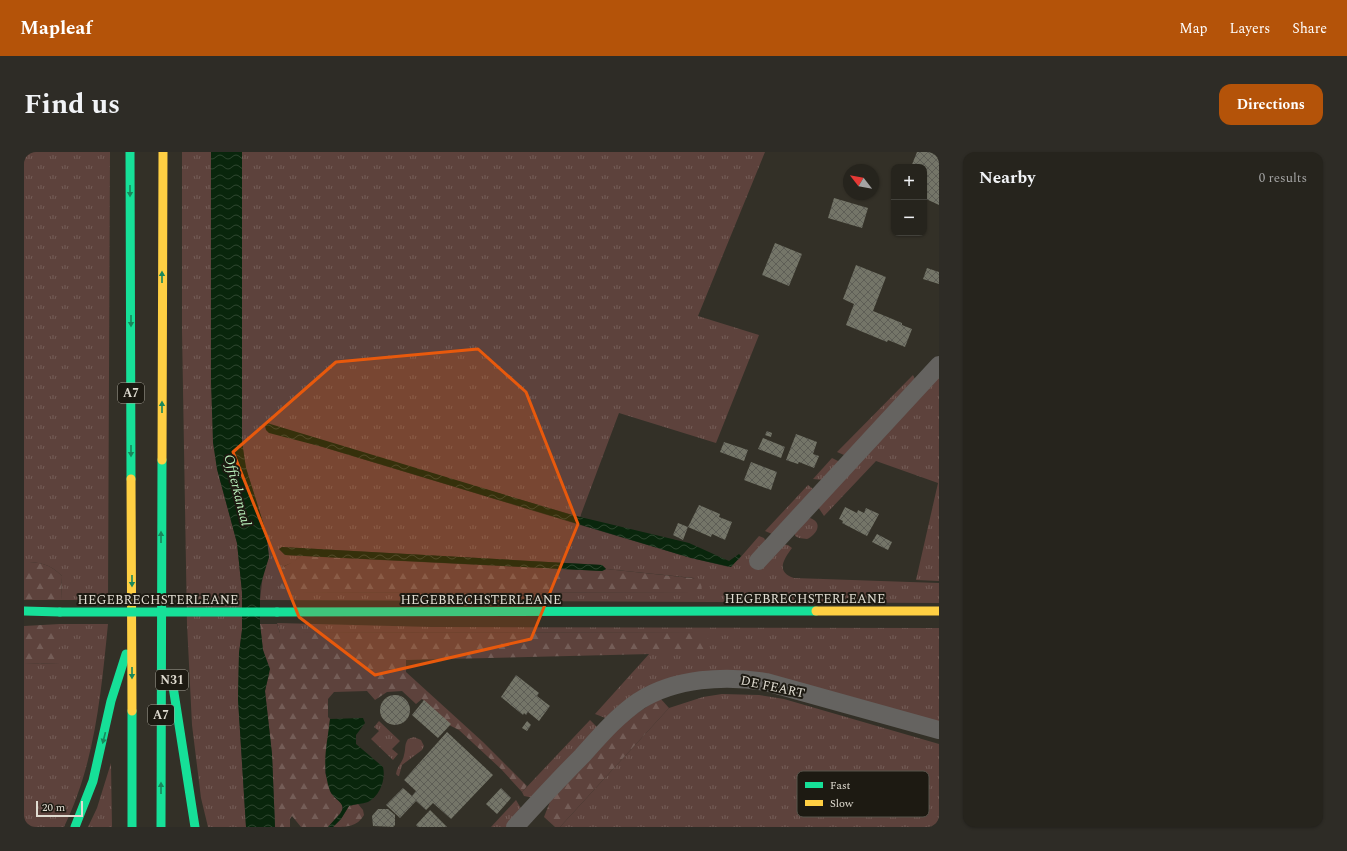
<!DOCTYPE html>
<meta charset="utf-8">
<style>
body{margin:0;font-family:Spectral,serif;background:#2e2c26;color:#f1f3f6}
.controls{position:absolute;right:12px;top:12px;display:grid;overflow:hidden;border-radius:8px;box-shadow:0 1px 3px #0004}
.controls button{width:36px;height:36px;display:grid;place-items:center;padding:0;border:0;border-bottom:1px solid #42413b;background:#26241d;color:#f1f3f6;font:20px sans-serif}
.compass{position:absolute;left:819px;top:12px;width:36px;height:36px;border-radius:50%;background:#26241d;box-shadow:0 1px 3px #0004;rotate:301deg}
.scale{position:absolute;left:12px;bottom:10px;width:47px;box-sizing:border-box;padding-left:4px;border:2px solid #e0dcd1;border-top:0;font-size:11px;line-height:14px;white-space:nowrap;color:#e0dcd1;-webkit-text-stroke:3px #1d1a12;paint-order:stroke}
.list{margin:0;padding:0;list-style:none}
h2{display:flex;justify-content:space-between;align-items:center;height:52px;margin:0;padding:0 16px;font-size:17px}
h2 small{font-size:13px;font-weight:400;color:#a4a4a4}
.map{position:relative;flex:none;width:915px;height:675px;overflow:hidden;border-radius:12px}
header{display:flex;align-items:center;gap:24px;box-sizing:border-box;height:56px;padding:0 20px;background:#b45309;color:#fff}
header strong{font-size:19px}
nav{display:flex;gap:22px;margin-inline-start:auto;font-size:14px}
.intro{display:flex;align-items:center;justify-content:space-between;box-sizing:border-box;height:96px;padding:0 24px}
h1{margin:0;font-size:28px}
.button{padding:10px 18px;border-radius:12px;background:#b45309;color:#fff;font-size:14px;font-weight:700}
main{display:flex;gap:24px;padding:0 24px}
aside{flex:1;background:#26241d;border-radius:12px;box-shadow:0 1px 3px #0004}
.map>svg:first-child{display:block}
</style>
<header>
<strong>Mapleaf</strong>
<nav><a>Map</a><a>Layers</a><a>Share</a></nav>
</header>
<div class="intro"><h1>Find us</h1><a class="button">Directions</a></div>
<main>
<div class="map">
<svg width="915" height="675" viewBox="0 0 915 675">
<defs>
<pattern id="grass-tufts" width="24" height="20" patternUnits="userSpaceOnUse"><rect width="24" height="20" fill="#5d423c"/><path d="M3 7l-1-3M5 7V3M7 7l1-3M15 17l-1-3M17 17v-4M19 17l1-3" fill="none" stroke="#745d57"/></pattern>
<pattern id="forest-firs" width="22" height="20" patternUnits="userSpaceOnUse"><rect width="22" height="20" fill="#5d423c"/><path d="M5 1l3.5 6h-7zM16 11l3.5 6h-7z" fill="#745d57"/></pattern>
<pattern id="water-waves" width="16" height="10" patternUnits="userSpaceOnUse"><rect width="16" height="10" fill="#09260c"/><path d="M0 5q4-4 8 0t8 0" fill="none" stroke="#2d452e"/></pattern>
<pattern id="building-cross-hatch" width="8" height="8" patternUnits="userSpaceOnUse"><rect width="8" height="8" fill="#747568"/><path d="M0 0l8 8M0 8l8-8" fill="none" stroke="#5e5e56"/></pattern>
</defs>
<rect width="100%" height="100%" fill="#333027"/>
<g fill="url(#grass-tufts)" fill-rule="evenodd">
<path d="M0,0H86L84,448H37L38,424C26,412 16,410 0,410Z"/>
<path d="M158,0H187V230L193,317L213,391L218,440V478L215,501L214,547L222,675H184L177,646L168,573L163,472L158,179Z"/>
<path d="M218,0H741L674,164L735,183L692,291L595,261L556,365L241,273L242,278L546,370L667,406L705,415L715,407L735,384L740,386L742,390L764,393L768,396C760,407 751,420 770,426L915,431V451L236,448L239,422L245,405L242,380L222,316L218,290ZM258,395L578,413L582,417L670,426L678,441L263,440L260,414L270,410L277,404L261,403L255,397Z"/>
<path d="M915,221V429L892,428L914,331L852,309L800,364L794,355Z"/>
<path d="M889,223L892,230L820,303L813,300Z"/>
<path d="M808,306L816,310L799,328L789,327Z"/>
<path d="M784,333L789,337L748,382L741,379Z"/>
<path d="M786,366C800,371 792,383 783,387L775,386L771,384V378Z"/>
<path d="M253,471L407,475L915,476V573L688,519L584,567L571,562L635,491L683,480L263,481H256Z"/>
<path d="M36,472H84C77,542 71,611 40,675H0V511L36,512Z"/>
<path d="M698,542L735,543L760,547L915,592V675H536L645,556L679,545Z"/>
<path d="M566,568L574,576L510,646L500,644L498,640Z"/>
<path d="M355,569L376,589L368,597L374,602L369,608L347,587L355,579L350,575Z"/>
<path d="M390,585L397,588L400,594L398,598L378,613L375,624H374L372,622C373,614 379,610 380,603C382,597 380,593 384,587Z"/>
<path d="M87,611L88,675H64L73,656Z"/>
<path d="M492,648L498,658L483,675H467Z"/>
</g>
<g fill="url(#forest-firs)">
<path d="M277,404L578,419L582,417L677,427L678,441L263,440L253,433C252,411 264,416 277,404Z"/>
<path d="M0,410C16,410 26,412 38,424L37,448H0Z"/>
<path d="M36,472V512L0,511V474Z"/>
<path d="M236,472H253L256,481H263L683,480L686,498L627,502L382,508V520L459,590L503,634L498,640L477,617L435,578L425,573L398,547L392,552L378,539L363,540L351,548L343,539L310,540L304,547V565L306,567L301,621L310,645L318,652V659L304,675H277L268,664L266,667V675H251L248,602L241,539L245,522L239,498Z"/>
<path d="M636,546L645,556L536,675H531L520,665L527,647L592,575Z"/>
<path d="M334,652L339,658L340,663C333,675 323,675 309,675L317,667L325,654Z"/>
</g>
<g fill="url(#water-waves)">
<path d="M187,0H218V290L222,316L242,380L245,405L236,435V472L239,498L246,517L241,539L248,602L251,675H222L214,547L215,501L218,478V440L213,391L193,317L189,291L187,230Z"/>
<path d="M243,271L548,363L665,391L705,409L715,402L717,404L707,415L667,406L299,295L245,281L242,278L241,273Z"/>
<path d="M258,395L578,413L582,417L578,419L261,403L255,397Z"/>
<path d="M339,566L341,571L332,583V592L359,615C362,627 356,644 344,650C338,652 331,652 325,654L317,667L309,675H304L316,662L319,656C317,648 309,646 306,639C297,613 303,594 306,567Z"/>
</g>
<g fill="url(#building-cross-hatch)">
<path d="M893,0H915V53L900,46V15H887Z"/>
<path d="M810,46L844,56L838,76L804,66Z"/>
<path d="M751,91L778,102L765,134L738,123Z"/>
<path d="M832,113L862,125L849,159L878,171V173L888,177L881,195L864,188L863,190L822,173L830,152L819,147Z"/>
<path d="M903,116L915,120V132L899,127Z"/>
<path d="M743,279L748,281L747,285L741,283Z"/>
<path d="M772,282L793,290L789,302L795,304L790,316L775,310L774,312L762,308Z"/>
<path d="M739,286L761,295L757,306L734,297Z"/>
<path d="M700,290L724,298L720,309L696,300Z"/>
<path d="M727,310L753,320L747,338L720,328Z"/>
<path d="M675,353L696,362L695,365L708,370L701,388L688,382L687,385L664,375Z"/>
<path d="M821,355L833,361L834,358L840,361L842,356L855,362L843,384L818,371L819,369L815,367Z"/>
<path d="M654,371L664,375L659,388L649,383Z"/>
<path d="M853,382L868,390L864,398L848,390Z"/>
<path d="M492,523L515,541L513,544L526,554L515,569L504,560L502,563L500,561L499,563L477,545Z"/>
<circle cx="371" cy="558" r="15"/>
<path d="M400,548L427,572L414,586L388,563Z"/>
<path d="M503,569L507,573L503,579L498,576Z"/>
<path d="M423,580L469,623L427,667L409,651L402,658L392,649L376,666L362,653L379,636L388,644L392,639L380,628Z"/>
<path d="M477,636L487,646L473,662L462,652Z"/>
<path d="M354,657H364L371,663V673L369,675L349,674L348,664Z"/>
<path d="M406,658L423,675H394L392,673Z"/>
</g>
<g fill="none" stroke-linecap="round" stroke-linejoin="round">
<g stroke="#656360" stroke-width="18">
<path d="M734,409L915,213"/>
<path d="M491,675C513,651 535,627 558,604C576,584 593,564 615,549C651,526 701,523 742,530L915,578"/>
</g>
<g stroke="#16e098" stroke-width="9">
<path d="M106,0L107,327"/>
<path d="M0,459L36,460"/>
<path d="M253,460L792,459"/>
<path d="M148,528L171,675"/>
<path d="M108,559V675"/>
<path d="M51,675L69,629L87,549L102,502"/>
<path d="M137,675L138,308"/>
</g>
<g stroke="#ffcf43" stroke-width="9">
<path d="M138,308L139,0"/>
<path d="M107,327L108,559"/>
<path d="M792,459H915"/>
</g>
<path stroke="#16e098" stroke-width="9" d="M36,460H253"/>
</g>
<defs><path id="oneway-solid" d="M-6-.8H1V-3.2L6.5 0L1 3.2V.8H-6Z"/></defs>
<g fill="#19875c">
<use href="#oneway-solid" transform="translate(106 39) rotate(90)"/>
<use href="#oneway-solid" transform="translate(138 125) rotate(-90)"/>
<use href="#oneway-solid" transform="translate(107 169) rotate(90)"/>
<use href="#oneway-solid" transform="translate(138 255) rotate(-90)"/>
<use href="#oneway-solid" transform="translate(107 299) rotate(90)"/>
<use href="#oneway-solid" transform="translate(137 385) rotate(-90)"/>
<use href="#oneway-solid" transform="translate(108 429) rotate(90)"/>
<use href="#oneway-solid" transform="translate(108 521) rotate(90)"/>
<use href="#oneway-solid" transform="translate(80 586) rotate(104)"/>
<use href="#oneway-solid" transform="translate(137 636) rotate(-90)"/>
</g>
<path fill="#e8590c" fill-opacity="0.2" stroke="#e8590c" stroke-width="3" stroke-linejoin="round" d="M454,197L502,240L554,372L507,487L351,523L275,465L209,300L312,210Z"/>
<g text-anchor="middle" stroke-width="4" stroke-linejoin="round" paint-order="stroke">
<g fill="#1d1a12" stroke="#a6a298" stroke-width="1">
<rect x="94" y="231" width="26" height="20" rx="3"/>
<rect x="132" y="518" width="32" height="20" rx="3"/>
<rect x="124" y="553" width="26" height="20" rx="3"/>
</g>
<g font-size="12" font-weight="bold" fill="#e0dcd1">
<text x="107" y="245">A7</text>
<text x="148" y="532">N31</text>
<text x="137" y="567">A7</text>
</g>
<g font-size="13" fill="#e0dcd1" stroke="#1d1a12">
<text x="781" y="451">HEGEBRECHSTERLEANE</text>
<text x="134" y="452">HEGEBRECHSTERLEANE</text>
<text x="457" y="452">HEGEBRECHSTERLEANE</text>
<text transform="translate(749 534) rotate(12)" y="5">DE FEART</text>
</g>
<g font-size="14" font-style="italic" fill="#bcf4be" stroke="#1d1a12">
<text transform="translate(214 338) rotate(76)" y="5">Offierkanaal</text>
</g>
</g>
<rect x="773" y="619" width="132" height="46" rx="6" fill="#1d1a12" stroke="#58544b" stroke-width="1"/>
<rect x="781" y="630" width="18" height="6" fill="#16e098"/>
<rect x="781" y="648" width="18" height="6" fill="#ffcf43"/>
<g font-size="11" fill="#e0dcd1">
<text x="806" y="637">Fast</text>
<text x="806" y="655">Slow</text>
</g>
</svg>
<div class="controls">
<button>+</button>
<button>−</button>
</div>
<svg class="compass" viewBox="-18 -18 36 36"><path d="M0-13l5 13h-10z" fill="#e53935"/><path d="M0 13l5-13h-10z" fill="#a4a4a4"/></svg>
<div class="scale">20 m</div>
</div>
<aside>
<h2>Nearby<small>0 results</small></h2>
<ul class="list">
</ul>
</aside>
</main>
